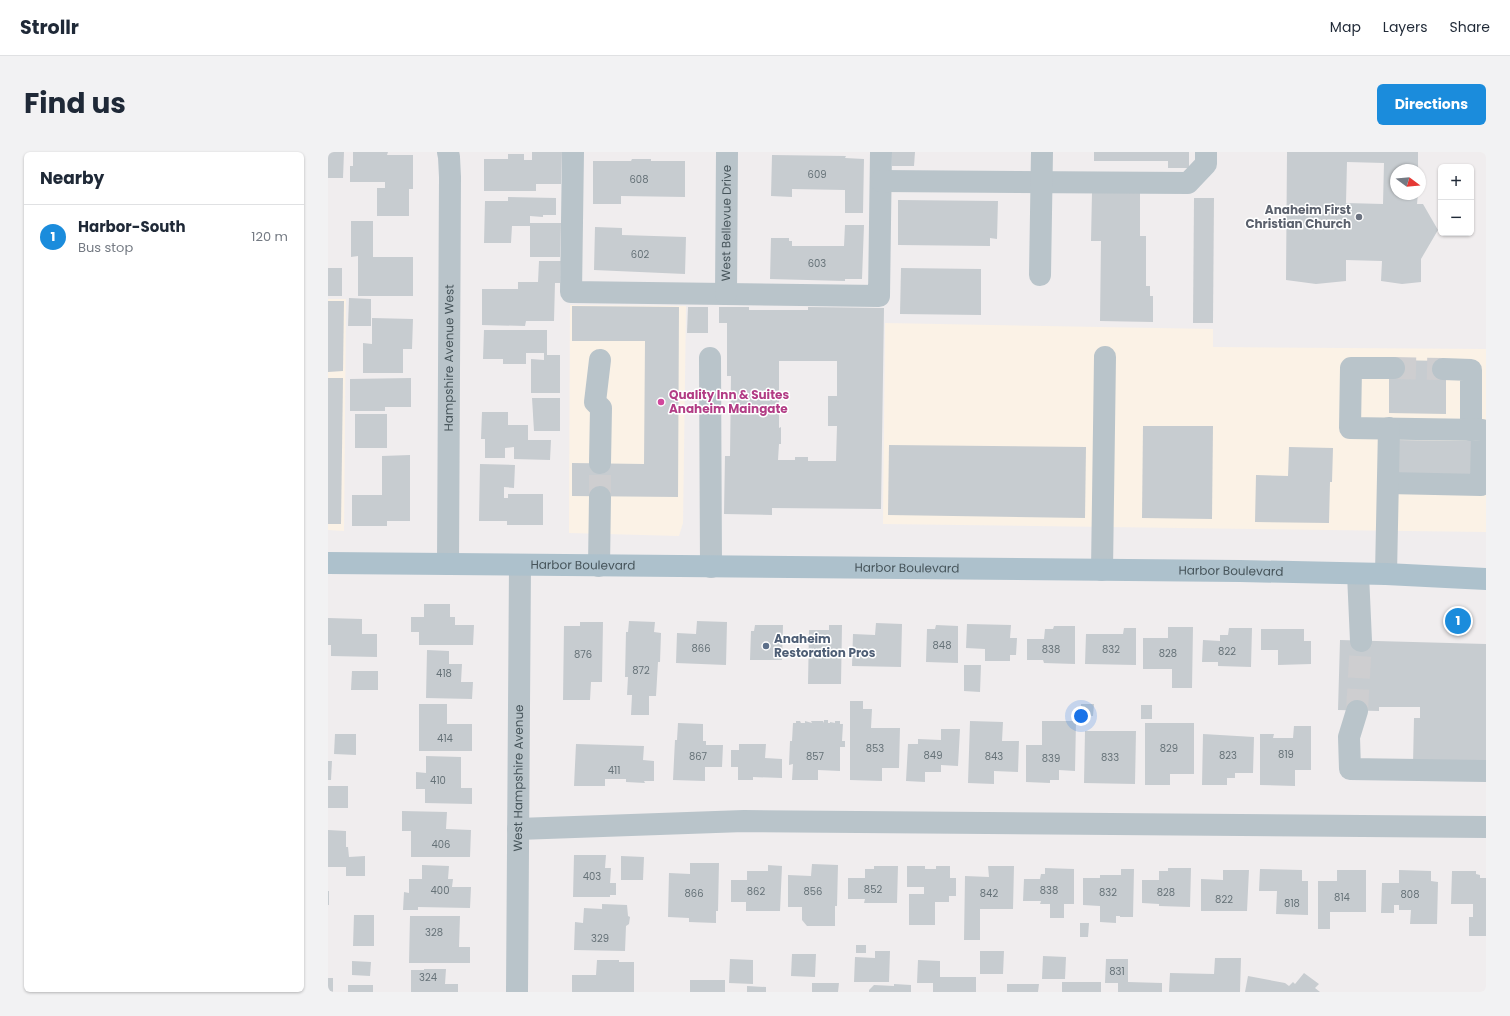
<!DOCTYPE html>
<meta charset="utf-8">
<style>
body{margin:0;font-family:Poppins,sans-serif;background:#f2f2f3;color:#1f2937}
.controls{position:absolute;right:12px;top:12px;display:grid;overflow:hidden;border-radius:6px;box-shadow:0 1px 3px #0004}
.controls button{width:36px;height:36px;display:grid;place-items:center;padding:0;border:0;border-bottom:1px solid #e0e1e3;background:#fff;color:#1f2937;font:20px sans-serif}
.compass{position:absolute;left:1062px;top:12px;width:36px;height:36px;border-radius:50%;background:#fff;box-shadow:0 1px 3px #0004;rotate:106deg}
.you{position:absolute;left:753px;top:564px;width:14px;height:14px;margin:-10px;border:3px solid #fff;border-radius:50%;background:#1a73e8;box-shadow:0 0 0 6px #1a73e833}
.badge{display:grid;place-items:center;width:26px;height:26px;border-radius:50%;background:#1b8cdc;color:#fff;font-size:13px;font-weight:700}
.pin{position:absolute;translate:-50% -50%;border:2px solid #fff;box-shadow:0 1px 4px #0006}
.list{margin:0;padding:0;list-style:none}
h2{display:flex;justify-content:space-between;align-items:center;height:52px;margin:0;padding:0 16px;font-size:17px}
h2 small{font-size:13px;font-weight:400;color:#747a83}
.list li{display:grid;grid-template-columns:26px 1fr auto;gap:12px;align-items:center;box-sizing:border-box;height:64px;padding:0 16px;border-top:1px solid #e0e1e3}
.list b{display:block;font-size:15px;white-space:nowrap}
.list p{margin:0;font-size:13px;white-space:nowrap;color:#747a83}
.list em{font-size:13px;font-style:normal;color:#747a83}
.map{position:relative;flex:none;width:1158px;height:840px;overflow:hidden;border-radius:6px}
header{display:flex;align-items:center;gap:24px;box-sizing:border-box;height:56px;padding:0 20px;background:#fff;border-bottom:1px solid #e0e1e3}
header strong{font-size:19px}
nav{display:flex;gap:22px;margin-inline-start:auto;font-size:14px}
.intro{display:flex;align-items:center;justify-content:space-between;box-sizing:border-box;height:96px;padding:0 24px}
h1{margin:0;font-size:28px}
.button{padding:10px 18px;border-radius:6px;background:#1b8cdc;color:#fff;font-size:14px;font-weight:700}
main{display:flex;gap:24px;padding:0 24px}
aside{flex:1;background:#fff;border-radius:6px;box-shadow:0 1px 3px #0004}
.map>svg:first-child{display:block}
</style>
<header>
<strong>Strollr</strong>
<nav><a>Map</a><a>Layers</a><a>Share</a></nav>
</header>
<div class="intro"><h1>Find us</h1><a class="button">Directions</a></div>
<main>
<aside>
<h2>Nearby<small></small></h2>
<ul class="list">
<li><span class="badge">1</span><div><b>Harbor-South</b><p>Bus stop</p></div><em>120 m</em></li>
</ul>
</aside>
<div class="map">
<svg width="1158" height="840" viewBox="0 0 1158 840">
<rect width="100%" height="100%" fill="#f0edee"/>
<g fill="#fbf2e6">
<path d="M0,147H18L16,379L0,378Z"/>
<path d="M242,153L358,154L355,371L351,384L241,381Z"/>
<path d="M557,171L885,177V195L1158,197V380L555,372Z"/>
</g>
<g fill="#c7ccd0" fill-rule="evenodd">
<path d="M0,0H16L15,26H0Z"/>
<path d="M25,0H60L59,3H85V37H81V64H49V36H57V30H22V14H25Z"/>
<path d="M204,0H234L233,32H208V39H156V7H180V2H196V8H204Z"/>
<path d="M564,0H587L586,14H564Z"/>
<path d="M766,0H861V16H840V9H766Z"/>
<path d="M959,0H1090V18H1068V42H1090L1089,52H1095L1110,78L1093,107V130L1074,132L1053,129L1054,109L1018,108V129L988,132L958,128ZM1019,10L1056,11L1055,52L1018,51Z"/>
<path d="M444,3L518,4L517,6L536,7L535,61H517V38L464,37V45L443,44Z"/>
<path d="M304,7H323V9H357V45L293,44V52H265V9H303Z"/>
<path d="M764,40H812V84H818V134H822V144H825V170L772,169L773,89H763Z"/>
<path d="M180,45L228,46V63H215V65L202,64V71H233L232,105H202V74H184L183,91H156L157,49H180Z"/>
<path d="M866,46H886L885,171H865Z"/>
<path d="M570,48L670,49L669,87L662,86V94L570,93Z"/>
<path d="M23,69H45V105H85V144H30V104L23,105Z"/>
<path d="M517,73H536L534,127H517V129L442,127L443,86H461V89H464V94H516Z"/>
<path d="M267,75L294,76V83L358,85L357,122L266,118Z"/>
<path d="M211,109H233L232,131H227L226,169H198L197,174L154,173V137H190V130H210Z"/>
<rect x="0" y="116" width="14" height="28"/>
<path d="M573,116L653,117V163L572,162Z"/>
<path d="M21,146L43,147V174H20Z"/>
<path d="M0,149H16L15,219L0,220Z"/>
<path d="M244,154L351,155L350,345L244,344V311L316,312L317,189H244Z"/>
<path d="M360,155H380V181H359Z"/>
<path d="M391,155H421V158H480V155L556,156L553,357L444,356V363L396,362L397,304H402L403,224H399V171H391ZM451,209H509V244H500V274H509L508,309H480V305H467V308H450L451,292H453V275L451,276Z"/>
<path d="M44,166L85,167L84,197H75V221H35V191L44,192Z"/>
<path d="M156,178H219V203H232V241H203V207L216,208V201H198V212H175V207H155Z"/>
<path d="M1066,208L1115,209L1118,224V262L1061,261V224Z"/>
<path d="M0,226H15L13,372H0Z"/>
<path d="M83,226V255H57V259H22V227Z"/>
<path d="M204,246H232V279H206Z"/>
<path d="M154,260H180V273H200V288H223L222,308L186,307V295L177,296V306H157V287H153Z"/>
<rect x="27" y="262" width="32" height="34"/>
<path d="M815,274H885L884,367L814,366Z"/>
<path d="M1068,288L1146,289V326L1068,325Z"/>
<path d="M561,293L758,295L757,366L560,363Z"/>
<path d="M961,295L1005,296L1004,330H1002L1001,371L927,370L928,323L960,324Z"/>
<path d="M82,303V369H59V374H24V343H54V304Z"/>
<path d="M152,312L187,313L186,336L176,335V346H180V342H215V373H179V369H151Z"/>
<path d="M96,452H122V465H127V473H146L145,493H91V480H83V465H96Z"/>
<path d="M0,466L34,467V482H49V505L3,504V493H0Z"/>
<path d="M301,469L327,470L326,480L333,481L332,510H330L328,544H321V563H303L304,543H299L300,525H297L298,480H300Z"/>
<path d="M369,469L399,470L398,513L348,511L349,481L368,482Z"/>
<path d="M252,470H275L274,530H263L262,548H235L236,474H252Z"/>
<path d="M548,471L574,472L573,515L524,514L525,482L547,483Z"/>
<path d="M639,472L683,473L682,486H689L688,503H682V509H657V497L638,496Z"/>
<path d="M427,473H455L454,508H422L423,479H426Z"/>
<path d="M501,473H514L513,532H480L481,478H501Z"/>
<path d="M608,473L630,474V511L598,510L599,477H607Z"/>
<path d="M726,474H747V512L716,511L715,508H699V487H716L717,477H725Z"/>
<path d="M840,475H865L864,536H844V517H815V486H840Z"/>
<path d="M796,476H808V513L757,512L758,482H795Z"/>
<path d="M901,476H924L923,515L890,514V510H874L875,488L892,489V483H900Z"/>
<path d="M933,477H976V489H983V512L950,513V498H933Z"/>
<path d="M1012,488L1158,492V614L1085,612L1086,566H1092V555H1051V559L1010,558Z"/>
<path d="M99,498L121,499V512H134L133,530H145L144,547L98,546Z"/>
<path d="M636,513H653L652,540L636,539Z"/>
<path d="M24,519H50V538H23Z"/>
<path d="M522,549H535V557H544L543,576H572L571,616H554V629L522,628Z"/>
<path d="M91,552H119V572H144V599H91Z"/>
<path d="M753,552H766L765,564L753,563Z"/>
<rect x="813" y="553" width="11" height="14"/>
<path d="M496,568H500V571H502V570L507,571V569H512V572H515L514,589H517V595H512V619L490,618V628H464L465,612L461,613L462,589H464L465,571H468V569H472L473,571H477V569L484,571L483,569H495L496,571Z"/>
<path d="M642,569L675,570L674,589H691L690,620L666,619V632L640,631Z"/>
<path d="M714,569H748L747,619L731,618V628H722V631L698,630V593H714Z"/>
<path d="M350,571L375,572V589H378V593H395L394,615H377V629L345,628L347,588H349Z"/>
<path d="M817,571H866V622H842V633H817Z"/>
<path d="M966,574H983V618H967V634L932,633V582H946L945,586H965Z"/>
<path d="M613,577H632L630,614L613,613V620H597V630L578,629L580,592H590V587L613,588Z"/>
<path d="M757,579H808L807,632L756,631Z"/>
<path d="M7,582H28V603L6,602Z"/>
<path d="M875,582L926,585L925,621H907V626H899V633H874Z"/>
<path d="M248,592L316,594L315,608L326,609V629H316L317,631L298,630V627H277V634H246Z"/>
<path d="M411,592H438L437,606L454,607V626L425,625V628H410V615H403V598H411Z"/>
<path d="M98,604L133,605V636H144V652L97,651V637H88V620L98,621Z"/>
<path d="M0,609H4L3,628H0Z"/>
<rect x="0" y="634" width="20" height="22"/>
<path d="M74,659L119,660L118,677L143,678L142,705H83V679H74Z"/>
<path d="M0,678L18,679V695H20L21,705L37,704V724H18V715H0Z"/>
<path d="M246,703H278L277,716H283L282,731H288V743H282V745H245Z"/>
<path d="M293,704L316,705L315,728H293Z"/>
<path d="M362,711H391L390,759H388V771L361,770V766L340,765L341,721L362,722Z"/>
<path d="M484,712L510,713L509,754H507V774H479L474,768V755H460V723L483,724Z"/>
<path d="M94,713L121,714L120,727H125L124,735H143L142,756L90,755V758H75L76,740L81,741V727H94Z"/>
<path d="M440,713L454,714L452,759H418V750H403V728H419V719H440Z"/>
<path d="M546,714H570L569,751H536L537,747H520V726H537V717H546Z"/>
<path d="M579,714H597V717H608V714H622V726H628V744H621V750H607V773H581V742H596V735H579Z"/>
<path d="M660,714H686L685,757H652V788H636L637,724L661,725Z"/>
<path d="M717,716L746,717V752H736V766H722V752H712L713,749H695L696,727H712L713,722H717Z"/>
<path d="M840,716H863L862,755L831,754V752L814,751V728H831V719H840Z"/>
<path d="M793,717H806L805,765H792V764H788V771L772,770V754L755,753V726H772V723H793Z"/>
<path d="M932,717L974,718V729H980V763L948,762L949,739H931Z"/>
<path d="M895,718H921L919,759H873V727L895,728Z"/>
<path d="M1009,718H1038V760H1002V777H990V729H1009Z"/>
<path d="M1071,718L1103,719V729L1110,730L1109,772H1082L1083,758H1071V753H1066V761H1053L1054,731H1071Z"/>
<path d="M1124,719H1148V722L1152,723V726H1158V784H1141V765H1145V752H1123Z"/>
<rect x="0" y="739" width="1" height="14"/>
<path d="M274,752L299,753L300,764L302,765L301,772L298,774L297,799L246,798L247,770L255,771L256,756L274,757Z"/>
<path d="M26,763H46V794H25Z"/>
<path d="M82,764H132L131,795H142V811H81Z"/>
<path d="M752,771H761L760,785H752Z"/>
<rect x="528" y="793" width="10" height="8"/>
<path d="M547,799H562L561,830H526L527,805L547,806Z"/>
<path d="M652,799H676L675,822H652Z"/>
<path d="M464,802H488L487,825L463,824Z"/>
<path d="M715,804L738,805L737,827H714Z"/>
<path d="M887,806H913L912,840H841L842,821L886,822Z"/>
<path d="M402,807L425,808V832L401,831Z"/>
<path d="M778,807H800V830L834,831V840H790V831H777Z"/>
<path d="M269,808H291V810H306V840H244V823H268Z"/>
<path d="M590,808L612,809V825H648V840H605V831H589Z"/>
<path d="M24,809L43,810L42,824L24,823Z"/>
<path d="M96,817H118L117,832H130V840H83V818H96Z"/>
<path d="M976,821L991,832L987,836L992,840H917L920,824L957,831L961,834L965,830L967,832Z"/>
<rect x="0" y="826" width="5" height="14"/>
<rect x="362" y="828" width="35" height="12"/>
<rect x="734" y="830" width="39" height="10"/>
<path d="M484,831H511L510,840H484Z"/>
<path d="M566,832L583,833V840H541V838L546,833L566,834Z"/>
<path d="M679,832H711L710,840H679Z"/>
<rect x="20" y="833" width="25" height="7"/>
<path d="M419,834L438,835V840H419Z"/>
</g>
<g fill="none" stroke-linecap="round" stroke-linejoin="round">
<g stroke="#ceced0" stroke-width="22" stroke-dasharray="22 11" stroke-linecap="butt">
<path d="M1066,216L1115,217"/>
<path d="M272,345V311"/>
<path d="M1029,559L1033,489"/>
</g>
<g stroke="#b9c4ca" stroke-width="22">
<path d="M245,0L243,140L551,144L553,0"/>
<path d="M553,29L860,31L878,12V0"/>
<path d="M712,123L714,0"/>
<path id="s1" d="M398,142L399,0"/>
<path d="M382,206L383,415"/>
<path d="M272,208L267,250L273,256L272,311"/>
<path d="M1115,217L1143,218V278"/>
<path d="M1060,331L1153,333L1154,278L1022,276L1023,216H1066"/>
<path id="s2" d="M120,412L122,25L121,5L120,0"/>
<path d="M271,414L272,345"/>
<path d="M774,418L777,205"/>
<path d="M1030,422L1033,489"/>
<path d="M1058,422L1061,276"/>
<path d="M1029,559L1021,585L1022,617L1158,619"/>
<path d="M190,677L416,669L1158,675"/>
<path id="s3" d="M189,840L192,413"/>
</g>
<path stroke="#adc1cc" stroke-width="22" id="s4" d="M0,411L912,419L1058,422L1158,427"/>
</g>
<circle fill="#6b7280" stroke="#fff" stroke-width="1.5" cx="1031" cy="65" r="4"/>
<circle fill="#d1479c" stroke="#fff" stroke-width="1.5" cx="333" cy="250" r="4"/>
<circle fill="#5c6f8a" stroke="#fff" stroke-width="1.5" cx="438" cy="494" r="4"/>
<g text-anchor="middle" stroke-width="3" stroke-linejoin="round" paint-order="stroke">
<g font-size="10" fill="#667278">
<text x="489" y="26">609</text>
<text x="311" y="31">608</text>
<text x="312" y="106">602</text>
<text x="489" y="115">603</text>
<text x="614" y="497">848</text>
<text x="373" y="500">866</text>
<text x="723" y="501">838</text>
<text x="783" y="501">832</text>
<text x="899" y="503">822</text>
<text x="840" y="505">828</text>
<text x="255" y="506">876</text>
<text x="313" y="522">872</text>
<text x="116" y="525">418</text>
<text x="117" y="590">414</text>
<text x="547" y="600">853</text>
<text x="841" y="600">829</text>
<text x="958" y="606">819</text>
<text x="605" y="607">849</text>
<text x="900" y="607">823</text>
<text x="370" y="608">867</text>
<text x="487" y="608">857</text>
<text x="666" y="608">843</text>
<text x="782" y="609">833</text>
<text x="723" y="610">839</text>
<text x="286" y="622">411</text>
<text x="110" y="632">410</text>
<text x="113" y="696">406</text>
<text x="264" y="728">403</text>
<text x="545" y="741">852</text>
<text x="112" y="742">400</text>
<text x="721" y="742">838</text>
<text x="428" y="743">862</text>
<text x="485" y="743">856</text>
<text x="780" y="744">832</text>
<text x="838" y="744">828</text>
<text x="366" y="745">866</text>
<text x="661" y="745">842</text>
<text x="1082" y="746">808</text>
<text x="1014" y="749">814</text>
<text x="896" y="751">822</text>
<text x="964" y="755">818</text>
<text x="106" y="784">328</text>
<text x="272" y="790">329</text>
<text x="789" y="823">831</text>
<text x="100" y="829">324</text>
</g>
<g font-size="12" font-weight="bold" fill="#5b616d" stroke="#fff" text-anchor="end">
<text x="1023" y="62">Anaheim First<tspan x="1023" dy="14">Christian Church</tspan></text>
</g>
<g font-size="12" fill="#46545a" stroke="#fff">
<text dy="4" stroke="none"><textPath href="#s1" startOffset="71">West Bellevue Drive</textPath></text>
<text dy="4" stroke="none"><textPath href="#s2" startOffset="206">Hampshire Avenue West</textPath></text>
<text dy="4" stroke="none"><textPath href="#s4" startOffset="255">Harbor Boulevard</textPath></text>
<text dy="4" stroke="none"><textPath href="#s4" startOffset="579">Harbor Boulevard</textPath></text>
<text dy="4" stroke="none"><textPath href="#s4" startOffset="903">Harbor Boulevard</textPath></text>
<text dy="4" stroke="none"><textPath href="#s3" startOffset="214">West Hampshire Avenue</textPath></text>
</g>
<g font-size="12" font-weight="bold" fill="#b23c85" stroke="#fff" text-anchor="start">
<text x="341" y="247">Quality Inn &amp; Suites<tspan x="341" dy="14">Anaheim Maingate</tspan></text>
</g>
<g font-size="12" font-weight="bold" fill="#4e5e75" stroke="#fff" text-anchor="start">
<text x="446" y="491">Anaheim<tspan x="446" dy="14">Restoration Pros</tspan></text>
</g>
</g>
</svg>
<div class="controls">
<button>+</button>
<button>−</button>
</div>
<svg class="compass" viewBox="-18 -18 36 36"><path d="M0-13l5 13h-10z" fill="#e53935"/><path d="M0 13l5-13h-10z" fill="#747a83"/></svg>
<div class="you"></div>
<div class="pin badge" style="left:1130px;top:469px">1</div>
</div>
</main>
